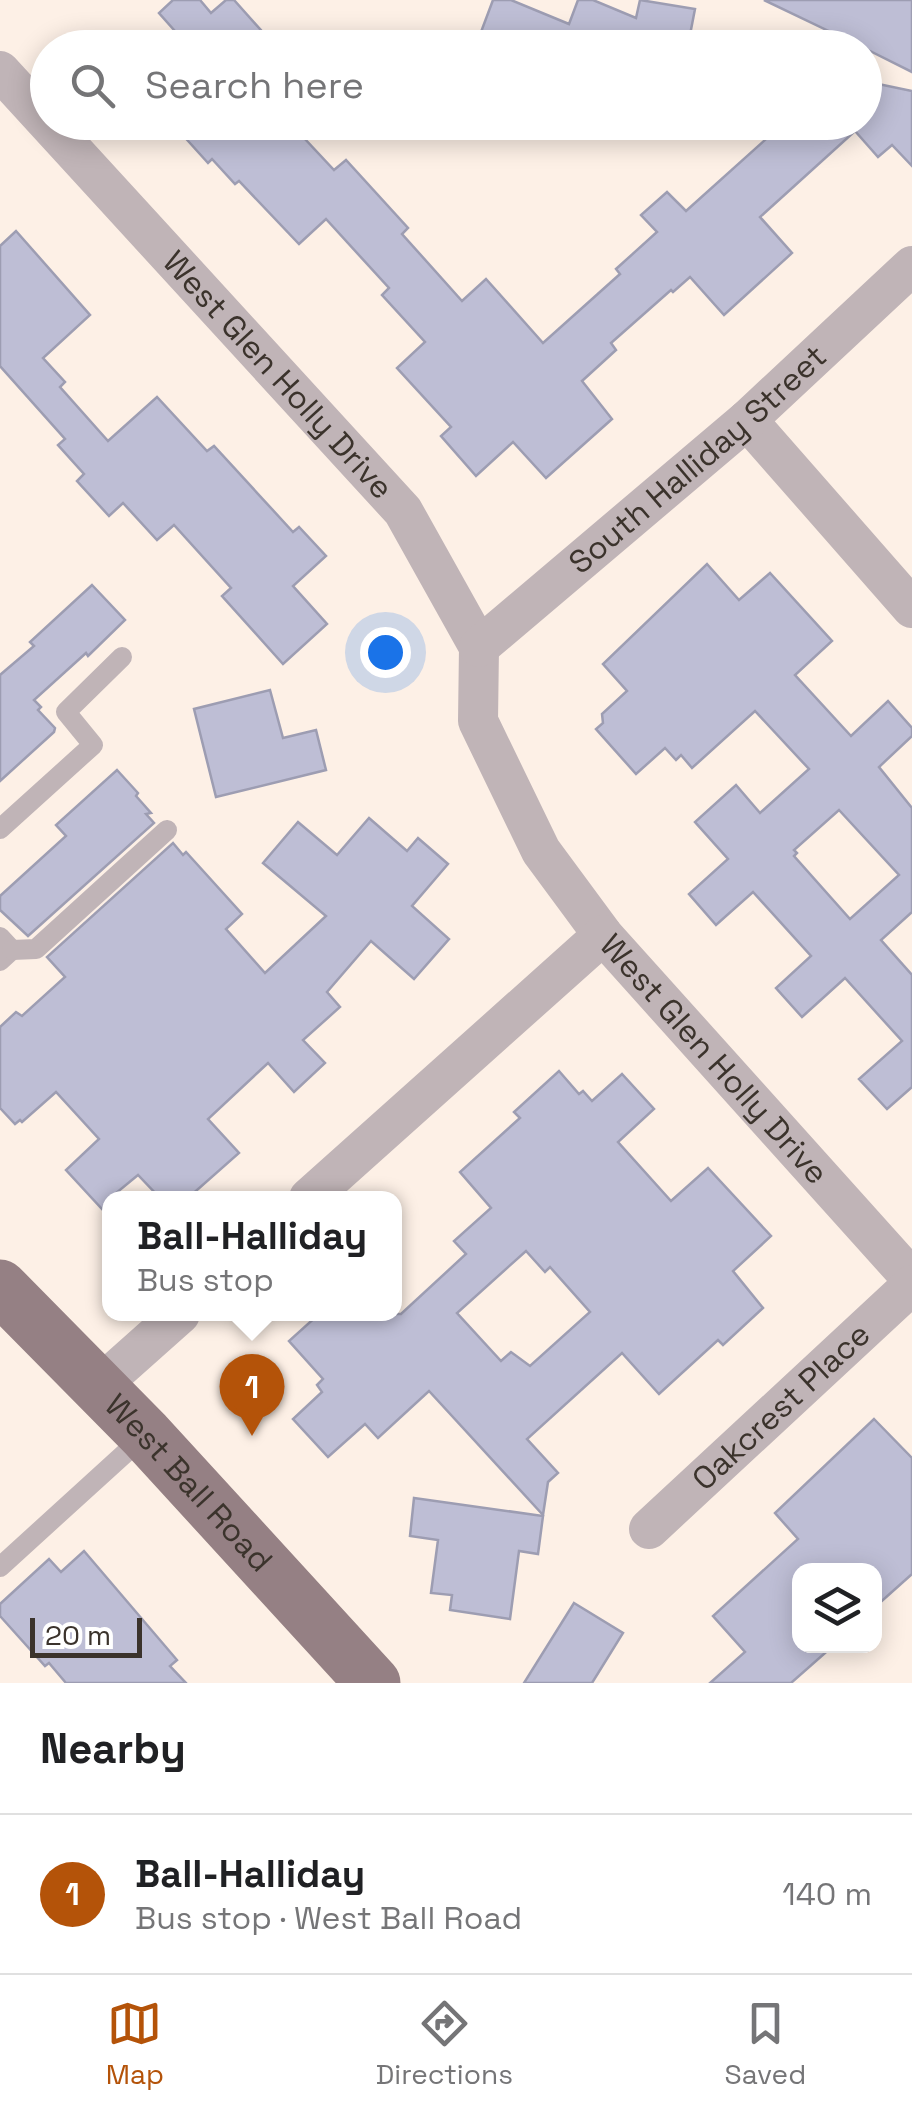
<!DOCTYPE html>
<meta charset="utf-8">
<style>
body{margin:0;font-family:"Space Grotesk",sans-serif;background:#f2f2f2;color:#202124}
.controls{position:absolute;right:30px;bottom:30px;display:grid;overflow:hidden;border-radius:20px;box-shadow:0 5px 25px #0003}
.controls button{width:90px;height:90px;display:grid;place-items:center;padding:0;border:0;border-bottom:2px solid #e0e0e0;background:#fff;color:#202124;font:50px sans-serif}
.scale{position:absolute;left:30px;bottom:25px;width:112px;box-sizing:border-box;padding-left:10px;border:5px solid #3b332c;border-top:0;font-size:28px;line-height:35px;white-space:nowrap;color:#3b332c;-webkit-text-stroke:8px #fff;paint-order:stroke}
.you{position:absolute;left:385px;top:652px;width:35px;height:35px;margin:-25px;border:8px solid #fff;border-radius:50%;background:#1a73e8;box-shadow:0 0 0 15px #1a73e833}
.badge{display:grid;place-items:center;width:65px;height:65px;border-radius:50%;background:#b45309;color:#fff;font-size:32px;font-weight:700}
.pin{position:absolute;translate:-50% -82px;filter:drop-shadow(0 2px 5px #0008)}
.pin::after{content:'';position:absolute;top:52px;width:35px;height:30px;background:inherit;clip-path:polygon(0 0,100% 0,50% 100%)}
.popup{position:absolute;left:102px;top:1191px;width:300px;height:130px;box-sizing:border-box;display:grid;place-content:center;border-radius:20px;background:#fff;filter:drop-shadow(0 2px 8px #0005);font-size:32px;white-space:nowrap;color:#757577}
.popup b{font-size:38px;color:#202124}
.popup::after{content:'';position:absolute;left:50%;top:100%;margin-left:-20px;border:20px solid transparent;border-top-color:#fff}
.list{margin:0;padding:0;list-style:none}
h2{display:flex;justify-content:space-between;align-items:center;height:130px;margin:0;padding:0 40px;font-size:42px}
h2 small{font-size:32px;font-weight:400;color:#757577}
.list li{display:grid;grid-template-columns:65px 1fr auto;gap:30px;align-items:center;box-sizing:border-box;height:160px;padding:0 40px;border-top:2px solid #e0e0e0}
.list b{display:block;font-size:38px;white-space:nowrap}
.list p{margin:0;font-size:32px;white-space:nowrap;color:#757577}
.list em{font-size:32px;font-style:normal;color:#757577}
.icon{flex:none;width:55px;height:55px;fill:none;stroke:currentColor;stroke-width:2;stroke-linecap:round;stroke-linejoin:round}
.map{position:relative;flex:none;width:912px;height:1683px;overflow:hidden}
.search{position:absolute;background:#fff;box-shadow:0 5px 25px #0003;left:30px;right:30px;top:30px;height:110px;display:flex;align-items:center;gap:25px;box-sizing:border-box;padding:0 35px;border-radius:55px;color:#757577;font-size:38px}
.sheet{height:290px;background:#fff}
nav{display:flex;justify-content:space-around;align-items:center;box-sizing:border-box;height:140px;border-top:2px solid #e0e0e0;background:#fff;font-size:28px;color:#757577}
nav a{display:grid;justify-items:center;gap:5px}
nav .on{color:#b45309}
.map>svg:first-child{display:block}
</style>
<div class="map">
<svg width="912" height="1683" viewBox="0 0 912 1683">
<rect width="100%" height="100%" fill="#fdf0e6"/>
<g fill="#bebed5" stroke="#9d9db2" stroke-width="2.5" fill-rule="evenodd">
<path d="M173,0H200L211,13L226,0H234L277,48H190L159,13Z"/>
<path d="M493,0H511L569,24L578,0H593L636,18L640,0L695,9L689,40L706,48H475Z"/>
<path d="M764,0H912V72L864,48Z"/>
<path d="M864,81L912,91V166L892,145L878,157L855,131L760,217L792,253L724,315L690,277L673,292L671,290L611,343L616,350L582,381L612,419L546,478L513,442L476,476L441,436L451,427L397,368L425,342L382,295L389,288L326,219L299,244L239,181L235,184L212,159L208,163L171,122H289L334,170L346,160L408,228L402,234L462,301L486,279L543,343L620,274L616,269L657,232L641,215L667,192L686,211L785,122H864Z"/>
<path d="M16,231L90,315L43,358L65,382L60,387L108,441L157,397L207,451L214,446L293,532L299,527L326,556L293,586L327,624L283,664L222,596L231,588L174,525L157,540L123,503L109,516L77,481L84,474L58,445L65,439L0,366V246Z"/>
<path d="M707,564L739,600L770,573L832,641L795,675L851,736L888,701L912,728V736L879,767L912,808V912L881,940L912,975V1087L887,1109L859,1079L902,1041L845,978L802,1017L776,988L811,956L753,892L716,925L689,894L728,859L695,822L736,785L760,813L809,769L755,711L692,768L681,755L676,760L665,748L636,774L596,729L603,723L602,714L627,691L603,664ZM839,810L899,875L850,919L794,856L797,853L794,850Z"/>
<path d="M92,585L125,620L88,656L86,653L34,700L41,707L38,710L55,728L54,732L0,781V675L34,646L30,642Z"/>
<path d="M270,690L283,738L316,730L326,770L216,797L194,709Z"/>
<path d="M117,770L138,793L136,796L151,813L146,814L154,823L28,936L0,910V896L66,836L56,825Z"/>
<path d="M369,818L407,851L418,838L448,864L412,906L449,939L414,979L371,941L327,992L340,1007L303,1040L325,1063L294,1092L268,1063L208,1119L239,1153L188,1198H160L138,1175L110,1198L102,1209L66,1170L99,1139L56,1092L22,1122L20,1120L15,1124L0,1108V1027L16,1012L22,1016L65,977L47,957L173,843L183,855L186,852L242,914L226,929L265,973L326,916L263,863L298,822L337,855Z"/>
<path d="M559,1071L579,1094L583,1091L592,1101L622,1074L654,1109L618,1142L671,1201L708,1168L771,1236L733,1271L763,1308L723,1345L718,1340L659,1394L622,1353L527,1439L558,1473L548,1482L543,1515L429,1391L378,1438L365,1424L328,1457L293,1419L322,1392L317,1385L323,1379L289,1341L319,1314H401L466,1254L454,1241L491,1208L460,1172L520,1118L514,1112ZM526,1251L545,1272L550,1267L590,1312L530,1366L511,1352L501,1361L457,1313Z"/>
<path d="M874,1419L912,1458V1574L874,1608V1570H800V1646H833L791,1683H710L745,1652L713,1616L798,1539L775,1513Z"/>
<path d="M414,1498L543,1516L538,1554L519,1551L510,1619L450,1610L452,1595L431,1593L438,1540L410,1536Z"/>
<path d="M84,1551L177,1660L170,1666L186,1683H66L49,1663L45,1666L0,1616V1604L49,1559L61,1572Z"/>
<path d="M574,1603L623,1633L592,1683H524Z"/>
</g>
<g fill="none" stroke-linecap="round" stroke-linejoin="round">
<g stroke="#c0b4b7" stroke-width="20">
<path d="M0,829L93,745L66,712L122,657"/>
<path d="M0,937L12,950L0,961"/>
<path d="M12,950L36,949L167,830"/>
<path d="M0,1567L144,1436"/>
</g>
<g stroke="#c0b4b7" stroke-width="40">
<path id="s1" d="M0,71L403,511L479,647L478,721L541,851L603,935L912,1279"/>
<path d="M747,420L912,608"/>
<path id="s2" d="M479,647L747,420L912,266"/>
<path d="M309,1198L603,935"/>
<path d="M98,1387L180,1314"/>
<path id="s3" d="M649,1529L912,1285"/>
</g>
<path stroke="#958084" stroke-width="55" id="s4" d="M0,1287L145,1434L373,1683"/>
</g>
<g text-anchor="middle" stroke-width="8" stroke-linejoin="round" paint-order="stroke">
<g font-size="32" fill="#3b332c" stroke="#fff">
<text dy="11" stroke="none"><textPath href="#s1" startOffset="412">West Glen Holly Drive</textPath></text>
<text dy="11" stroke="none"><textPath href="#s2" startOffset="288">South Halliday Street</textPath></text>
<text dy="11" stroke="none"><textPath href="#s1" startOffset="1242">West Glen Holly Drive</textPath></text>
<text dy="11" stroke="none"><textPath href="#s3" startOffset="180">Oakcrest Place</textPath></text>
<text dy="11" stroke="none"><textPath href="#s4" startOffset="272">West Ball Road</textPath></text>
</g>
</g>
</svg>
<div class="controls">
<button><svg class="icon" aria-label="layers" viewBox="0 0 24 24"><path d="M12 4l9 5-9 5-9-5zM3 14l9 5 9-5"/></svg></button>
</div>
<div class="scale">20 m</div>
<div class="you"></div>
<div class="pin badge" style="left:252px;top:1436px">1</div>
<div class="popup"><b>Ball-Halliday</b>Bus stop</div>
<div class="search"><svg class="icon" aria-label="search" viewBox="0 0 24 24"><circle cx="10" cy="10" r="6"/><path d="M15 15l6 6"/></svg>Search here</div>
</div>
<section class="sheet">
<h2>Nearby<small></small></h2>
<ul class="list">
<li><span class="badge">1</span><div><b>Ball-Halliday</b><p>Bus stop · West Ball Road</p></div><em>140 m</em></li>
</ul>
</section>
<nav>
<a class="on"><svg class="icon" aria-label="map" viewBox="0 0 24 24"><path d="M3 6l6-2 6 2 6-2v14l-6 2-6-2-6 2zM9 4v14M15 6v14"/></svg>Map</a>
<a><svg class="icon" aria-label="directions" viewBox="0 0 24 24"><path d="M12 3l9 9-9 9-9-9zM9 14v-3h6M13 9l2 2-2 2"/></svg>Directions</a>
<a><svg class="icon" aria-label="saved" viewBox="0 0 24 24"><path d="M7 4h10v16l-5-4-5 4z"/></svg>Saved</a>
</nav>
